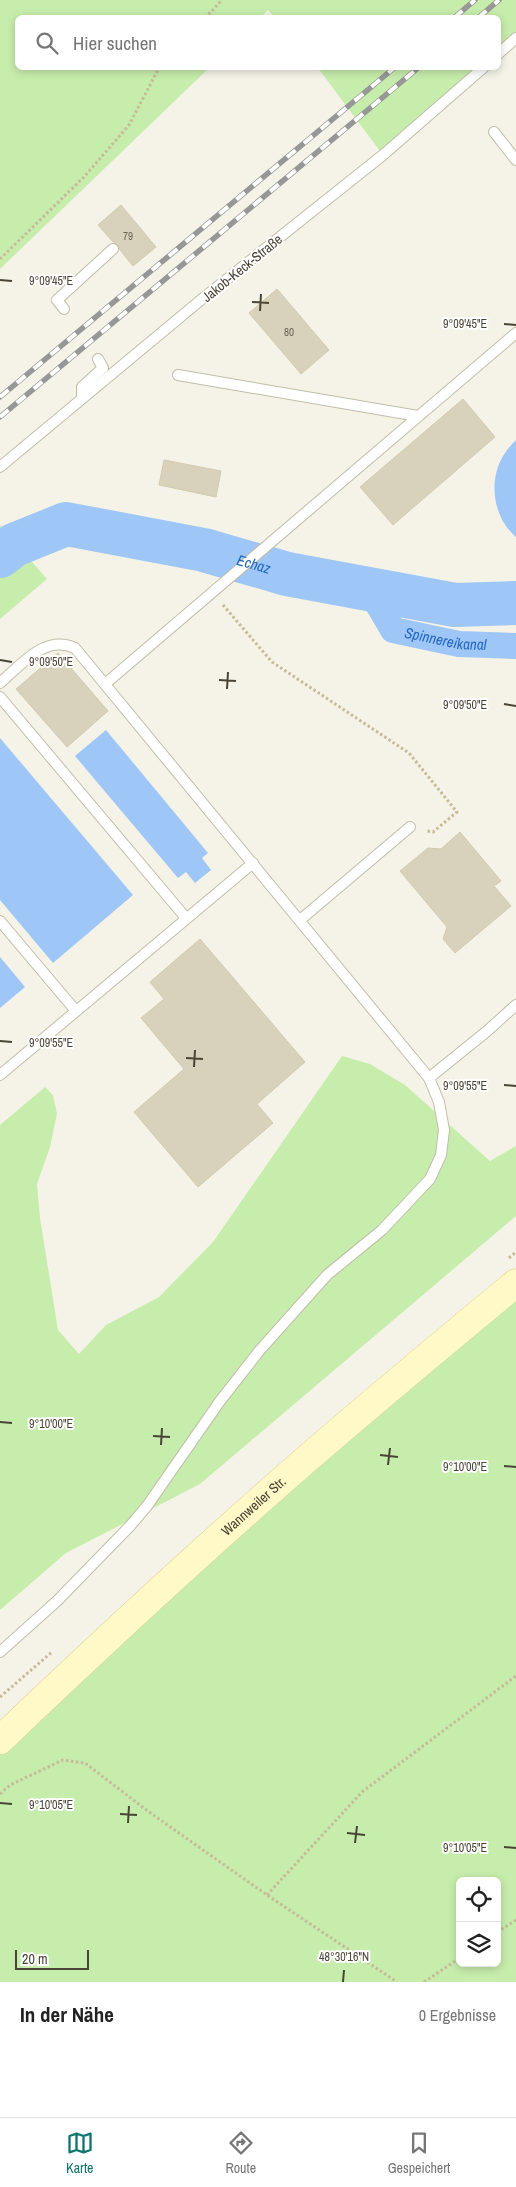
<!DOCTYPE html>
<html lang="de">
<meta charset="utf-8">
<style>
body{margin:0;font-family:"Archivo Narrow",sans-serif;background:#f6f6f6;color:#222}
.controls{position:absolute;right:15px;bottom:15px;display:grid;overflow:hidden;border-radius:8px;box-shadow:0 2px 8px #0003}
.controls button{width:45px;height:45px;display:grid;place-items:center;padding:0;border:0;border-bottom:1px solid #e0e0e0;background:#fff;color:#222;font:25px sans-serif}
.scale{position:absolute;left:15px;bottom:12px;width:74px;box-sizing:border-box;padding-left:5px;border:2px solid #494435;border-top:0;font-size:14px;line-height:18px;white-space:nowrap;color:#494435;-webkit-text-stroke:4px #fff;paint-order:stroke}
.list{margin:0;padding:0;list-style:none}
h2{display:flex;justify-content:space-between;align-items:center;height:65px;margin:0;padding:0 20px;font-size:21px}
h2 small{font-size:16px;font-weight:400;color:#767676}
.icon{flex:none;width:28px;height:28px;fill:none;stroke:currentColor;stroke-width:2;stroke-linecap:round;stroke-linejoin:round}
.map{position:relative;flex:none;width:516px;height:1982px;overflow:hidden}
.search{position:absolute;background:#fff;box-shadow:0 2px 8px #0003;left:15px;right:15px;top:15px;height:55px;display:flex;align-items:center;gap:12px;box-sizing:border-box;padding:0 18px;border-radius:8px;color:#767676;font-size:19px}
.sheet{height:135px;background:#fff}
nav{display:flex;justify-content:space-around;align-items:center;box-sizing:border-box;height:70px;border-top:1px solid #e0e0e0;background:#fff;font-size:14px;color:#767676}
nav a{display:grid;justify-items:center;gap:2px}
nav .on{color:#0f766e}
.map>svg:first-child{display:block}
</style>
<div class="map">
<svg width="516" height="1982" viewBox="0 0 516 1982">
<rect width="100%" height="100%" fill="#f5f3e7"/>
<g fill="#c7edac" fill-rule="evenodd">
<path d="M0,0H516V38L499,54L498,18H275L268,10L260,18H18V68H209L0,269Z"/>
<path d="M318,68H483L383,155Z"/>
<path d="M0,525L47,579L0,619Z"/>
<path d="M342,1056L370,1064L405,1085L490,1161L516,1146V1216L200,1484L66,1553L0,1610V1125L45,1087L53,1095L57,1114L50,1147L37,1184L40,1218L58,1330L79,1354L106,1325L159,1297L213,1242Z"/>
<path d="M516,1294V1982H0V1735ZM460,1881H497V1963H460Z"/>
</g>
<g fill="#9ec6f7">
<path d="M516,440V537C494,519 488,483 502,458C505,452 511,445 516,440Z"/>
<path d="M106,730L208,853L202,858L211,870L195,883L186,872L178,878L75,756Z"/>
<path d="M0,738L133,895L53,963L0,900Z"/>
<path d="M0,957L25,987L0,1008Z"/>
</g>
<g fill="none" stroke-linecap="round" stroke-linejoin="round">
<path stroke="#9ec6f7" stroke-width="26" id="s1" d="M369,589L393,630L459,644L516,646"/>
<path stroke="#9ec6f7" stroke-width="44" id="s2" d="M0,556L14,545L66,524L204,550L287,574L455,605L516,603"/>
</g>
<g fill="#d8d1bb" stroke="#d4caae">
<path d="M121,205L156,247L133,266L120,250L118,245L113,242L98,225Z"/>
<path d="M277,289L329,350L301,374L249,313Z"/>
<path d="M463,399L495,437L393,525L360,487Z"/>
<path d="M164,460L221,471L216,497L159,485Z"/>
<path d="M58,653L108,711L67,747L16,689Z"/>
<path d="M460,832L501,881L494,886L511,906L455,953L443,939L447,927L400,871L428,848L441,849Z"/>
<path d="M200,939L305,1062L257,1104L273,1123L198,1187L134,1112L184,1069L141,1018L164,999L150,982Z"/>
</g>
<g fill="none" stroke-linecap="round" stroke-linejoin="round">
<g stroke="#c2bda9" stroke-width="12">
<g id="service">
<path d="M498,54L516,38"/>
<path d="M494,132L516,160"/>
<path d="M64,309L57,300L113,249"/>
<path d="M178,375L418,416"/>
<path d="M82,398V387L103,368L98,359"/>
<path d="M0,467L202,299L383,155L483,68"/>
<path d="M0,683C22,664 45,634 75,648L429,1078L439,1102L444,1130L441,1155L430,1179L382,1230L327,1275L260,1350L220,1401L147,1506L130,1526L57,1601L0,1652"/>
<path d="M105,684L516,333"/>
<path d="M0,697L186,918"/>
<path d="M300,920L410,827"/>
<path d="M0,921L76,1011"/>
<path d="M0,1075L253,863"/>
<path d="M429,1078L486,1032L516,1005"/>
</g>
</g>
<g stroke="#d9d192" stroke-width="29">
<g id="secondary">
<path id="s3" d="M0,1740C85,1659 171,1579 259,1501C343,1426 429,1355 516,1283"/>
</g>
</g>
<g stroke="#c5bb98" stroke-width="3" stroke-dasharray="2.5 2.5" stroke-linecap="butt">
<path d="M205,18L222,0"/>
<path d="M0,259L84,177L129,125L159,68"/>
<path d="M223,605L272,662L409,753L457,812L433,832L427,831"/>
<path d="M509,1258L516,1252"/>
<path d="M0,1697L52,1652"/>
<path d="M0,1794L10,1785L63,1760L85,1763L149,1812L267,1895L397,1982"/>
<path d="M267,1895L362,1792L516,1676"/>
<path d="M497,1932L516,1920"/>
<path d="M424,1982L460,1958"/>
</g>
<use href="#service" stroke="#fff" stroke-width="10"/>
<use href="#secondary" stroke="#fff9c7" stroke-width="28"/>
<g stroke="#979797" stroke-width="5.5">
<g id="rail">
<path d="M454,18L475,0"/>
<path d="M478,18L499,0"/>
<path d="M0,397L394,68"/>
<path d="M0,417L418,68"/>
</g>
</g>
<use href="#rail" stroke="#fff" stroke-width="4" stroke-dasharray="11" stroke-linecap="butt"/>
</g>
<path fill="none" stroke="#494435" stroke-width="2" d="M0,280L12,281M252,302L269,303M260,311L261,294M504,324L516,325M0,660L12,662M219,680L236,681M227,689L228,672M504,704L516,706M0,1041L12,1042M186,1058L203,1059M194,1067L195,1050M504,1085L516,1086M0,1422L12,1423M153,1436L170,1437M161,1445L162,1428M380,1455L398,1457M388,1465L390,1448M504,1466L516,1467M0,1803L12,1804M120,1814L137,1815M128,1823L129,1806M347,1833L365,1835M355,1843L357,1826M504,1847L516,1848M343,1982L344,1970"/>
<g text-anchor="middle" stroke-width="4" stroke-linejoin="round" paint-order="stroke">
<g font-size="11" fill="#6d6756">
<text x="128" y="240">79</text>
<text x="289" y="336">80</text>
</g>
<g font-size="14" fill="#494435" stroke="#fff">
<text transform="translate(242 268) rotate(-39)" y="5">Jakob-Keck-Straße</text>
<text dy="5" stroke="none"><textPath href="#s3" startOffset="345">Wannweiler Str.</textPath></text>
</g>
<g font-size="15" font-style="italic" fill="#2368c0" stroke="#fff">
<text dy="5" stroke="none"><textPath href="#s2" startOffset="266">Echaz</textPath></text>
<text dy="5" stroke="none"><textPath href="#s1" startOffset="101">Spinnereikanal</textPath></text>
</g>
</g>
<g font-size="12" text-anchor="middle" fill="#494435" stroke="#fff" stroke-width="4" stroke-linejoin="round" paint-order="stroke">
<text x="51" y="285">9°09'45"E</text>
<text x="465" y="328">9°09'45"E</text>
<text x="51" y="666">9°09'50"E</text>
<text x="465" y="709">9°09'50"E</text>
<text x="51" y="1047">9°09'55"E</text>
<text x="465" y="1090">9°09'55"E</text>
<text x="51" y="1428">9°10'00"E</text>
<text x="465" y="1471">9°10'00"E</text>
<text x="51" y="1809">9°10'05"E</text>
<text x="465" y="1852">9°10'05"E</text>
<text x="344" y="1961">48°30'16"N</text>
</g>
</svg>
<div class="controls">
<button><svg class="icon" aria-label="locate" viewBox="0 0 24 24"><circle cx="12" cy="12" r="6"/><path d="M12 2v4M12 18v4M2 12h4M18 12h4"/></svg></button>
<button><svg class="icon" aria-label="layers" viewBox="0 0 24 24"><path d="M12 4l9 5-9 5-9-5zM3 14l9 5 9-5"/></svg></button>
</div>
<div class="scale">20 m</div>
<div class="search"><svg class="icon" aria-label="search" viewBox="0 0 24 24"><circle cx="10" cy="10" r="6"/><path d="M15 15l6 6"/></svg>Hier suchen</div>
</div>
<section class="sheet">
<h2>In der Nähe<small>0 Ergebnisse</small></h2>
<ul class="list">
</ul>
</section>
<nav>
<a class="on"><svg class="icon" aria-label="map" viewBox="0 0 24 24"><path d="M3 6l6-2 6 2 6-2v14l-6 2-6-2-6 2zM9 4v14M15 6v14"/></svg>Karte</a>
<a><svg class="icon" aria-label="directions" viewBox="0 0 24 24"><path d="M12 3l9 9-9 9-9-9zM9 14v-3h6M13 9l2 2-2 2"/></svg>Route</a>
<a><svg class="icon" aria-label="saved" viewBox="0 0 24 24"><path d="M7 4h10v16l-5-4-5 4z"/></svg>Gespeichert</a>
</nav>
